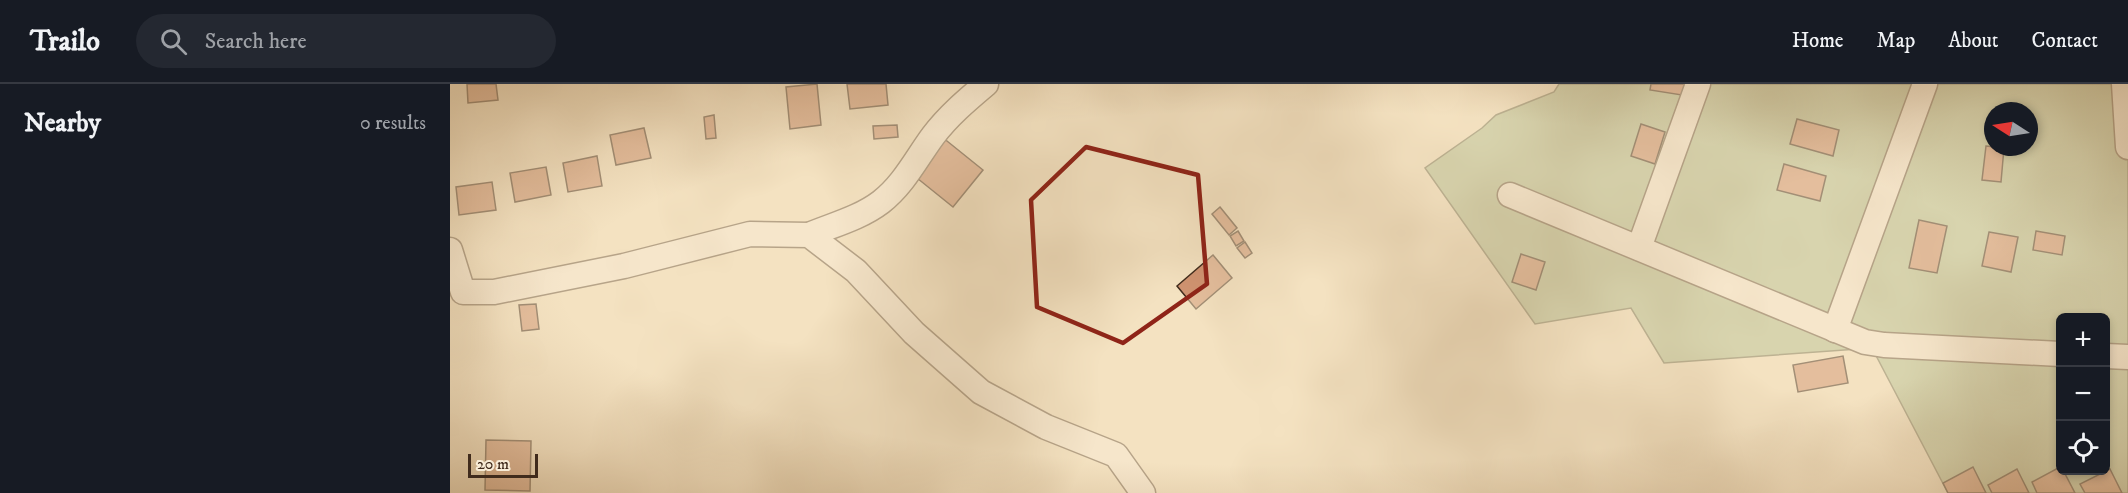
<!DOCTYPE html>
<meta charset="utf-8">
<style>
body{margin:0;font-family:"IM FELL DW Pica",serif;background:#242831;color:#f1f3f6}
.controls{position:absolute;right:18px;bottom:18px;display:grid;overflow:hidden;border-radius:9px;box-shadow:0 3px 9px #0003}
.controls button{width:54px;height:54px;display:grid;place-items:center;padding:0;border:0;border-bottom:2px solid #363941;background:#171b24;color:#f1f3f6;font:30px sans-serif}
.compass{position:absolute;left:1534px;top:18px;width:54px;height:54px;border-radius:50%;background:#171b24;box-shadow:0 3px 9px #0003;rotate:282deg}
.scale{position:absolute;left:18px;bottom:15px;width:70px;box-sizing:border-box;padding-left:6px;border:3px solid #402b1c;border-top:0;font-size:16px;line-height:21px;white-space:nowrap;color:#402b1c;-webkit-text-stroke:4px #f8ecd7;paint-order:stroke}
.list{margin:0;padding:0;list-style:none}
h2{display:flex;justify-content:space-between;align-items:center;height:78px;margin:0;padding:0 24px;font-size:26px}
h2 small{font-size:20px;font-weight:400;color:#9ea1a6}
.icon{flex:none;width:33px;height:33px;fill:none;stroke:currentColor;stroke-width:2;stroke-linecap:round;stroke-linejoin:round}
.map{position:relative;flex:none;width:1678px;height:409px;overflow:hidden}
header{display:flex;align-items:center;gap:36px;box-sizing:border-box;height:84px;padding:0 30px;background:#171b24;border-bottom:2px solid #363941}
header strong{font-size:28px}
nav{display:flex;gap:33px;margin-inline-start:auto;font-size:21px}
.search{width:420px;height:54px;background:#242831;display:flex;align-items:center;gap:15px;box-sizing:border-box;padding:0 21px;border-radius:33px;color:#9ea1a6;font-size:22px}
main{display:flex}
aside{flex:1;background:#171b24}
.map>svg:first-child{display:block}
</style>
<header>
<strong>Trailo</strong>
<div class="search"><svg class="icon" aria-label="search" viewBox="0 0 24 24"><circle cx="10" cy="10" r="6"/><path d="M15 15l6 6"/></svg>Search here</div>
<nav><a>Home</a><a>Map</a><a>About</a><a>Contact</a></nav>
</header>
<main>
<aside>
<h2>Nearby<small>0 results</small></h2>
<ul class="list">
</ul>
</aside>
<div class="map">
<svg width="1678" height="409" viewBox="0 0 1678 409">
<rect width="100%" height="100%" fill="#f4e2c1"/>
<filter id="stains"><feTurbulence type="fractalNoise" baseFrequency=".00333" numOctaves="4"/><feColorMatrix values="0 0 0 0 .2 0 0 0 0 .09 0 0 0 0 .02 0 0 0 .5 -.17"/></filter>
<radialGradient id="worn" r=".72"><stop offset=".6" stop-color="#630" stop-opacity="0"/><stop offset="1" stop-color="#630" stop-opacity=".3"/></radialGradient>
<path fill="#b5c498" stroke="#7a785a" stroke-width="1.5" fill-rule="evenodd" d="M1109,0H1678V409H1498L1422,264L1214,279L1181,224L1085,240L975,84L1032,44L1046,31L1104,8ZM1543,27H1579V63H1543ZM1610,234H1656V386H1610Z"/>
<g fill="#d09371" stroke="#402b1c" stroke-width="1.5">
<path d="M17,0H46L48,16L18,19Z"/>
<path d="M367,0L371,41L340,45L336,3Z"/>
<path d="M397,0H436L438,21L400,25Z"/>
<path d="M1201,0H1240L1238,12L1200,6Z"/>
<path d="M264,31L266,54L256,55L254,33Z"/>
<path d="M1347,35L1389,46L1383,72L1340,60Z"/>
<path d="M1191,40L1215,48L1205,80L1181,72Z"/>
<path d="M447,41L448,53L424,55L423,42Z"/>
<path d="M194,44L201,74L166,81L160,51Z"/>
<path d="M492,53L533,86L503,123L462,90Z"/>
<path d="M1536,62L1554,64L1551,98L1532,96Z"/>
<path d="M147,72L152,102L118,108L113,79Z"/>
<path d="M1334,80L1376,92L1370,117L1327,106Z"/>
<path d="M96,83L101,111L65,118L60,89Z"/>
<path d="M42,98L46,126L9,131L6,103Z"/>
<path d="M770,123L787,144L779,151L762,130Z"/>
<path d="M1469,136L1497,142L1487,189L1459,184Z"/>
<path d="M788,147L794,157L786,162L780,152Z"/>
<path d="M1586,147L1615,152L1612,171L1583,166Z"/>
<path d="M1539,148L1568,153L1561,188L1532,182Z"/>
<path d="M795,158L802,169L795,174L787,164Z"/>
<path d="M1071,170L1095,178L1086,206L1062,198Z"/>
<path d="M763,171L782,194L746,225L727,202Z"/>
<path d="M86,220L89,245L72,247L69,221Z"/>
<path d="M1393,272L1398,299L1348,308L1343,281Z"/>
<path d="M36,356L81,357L80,407L35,406Z"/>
<path d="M1523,383L1536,409H1498L1493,399Z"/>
<path d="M1610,383V386H1613L1625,409H1587L1582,398Z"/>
<path d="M1567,385L1579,409H1542L1538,401Z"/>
<path d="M1660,385L1672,409H1635L1630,400Z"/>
</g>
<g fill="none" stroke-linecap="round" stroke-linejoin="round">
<g stroke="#6d5945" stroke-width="27">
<g id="street">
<path d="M1674,0L1678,63"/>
<path d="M1060,111L1415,258L1434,261L1610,270"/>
<path d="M359,151C383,141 410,134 431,118C454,100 466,75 483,52C498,32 517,16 536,0"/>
<path d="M1189,164L1248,0"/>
<path d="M0,166L13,208H44L174,182L300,150L359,151L406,187L464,249L531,308L596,343L666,371L693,409"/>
<path d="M1385,246L1475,0"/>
<path d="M1656,272L1678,273"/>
</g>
</g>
<use href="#street" stroke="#f8ecd7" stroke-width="24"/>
</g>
<path d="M0 0H1678V409H0ZM636,63L748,91L757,200L673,259L587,223L581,116Z" fill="#f4e2c1" fill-opacity=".55" fill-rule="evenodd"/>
<path fill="none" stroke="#8f2418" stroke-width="4.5" stroke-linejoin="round" d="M636,63L748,91L757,200L673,259L587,223L581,116Z"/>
<rect width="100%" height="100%" filter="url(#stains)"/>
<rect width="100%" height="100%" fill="url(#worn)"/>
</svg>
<div class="controls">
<button>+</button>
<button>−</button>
<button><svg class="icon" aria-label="locate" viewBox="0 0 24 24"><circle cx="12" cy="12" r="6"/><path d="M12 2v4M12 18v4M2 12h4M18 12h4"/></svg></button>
</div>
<svg class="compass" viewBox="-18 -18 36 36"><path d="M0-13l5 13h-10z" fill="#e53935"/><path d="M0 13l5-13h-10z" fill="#9ea1a6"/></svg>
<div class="scale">20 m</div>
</div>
</main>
